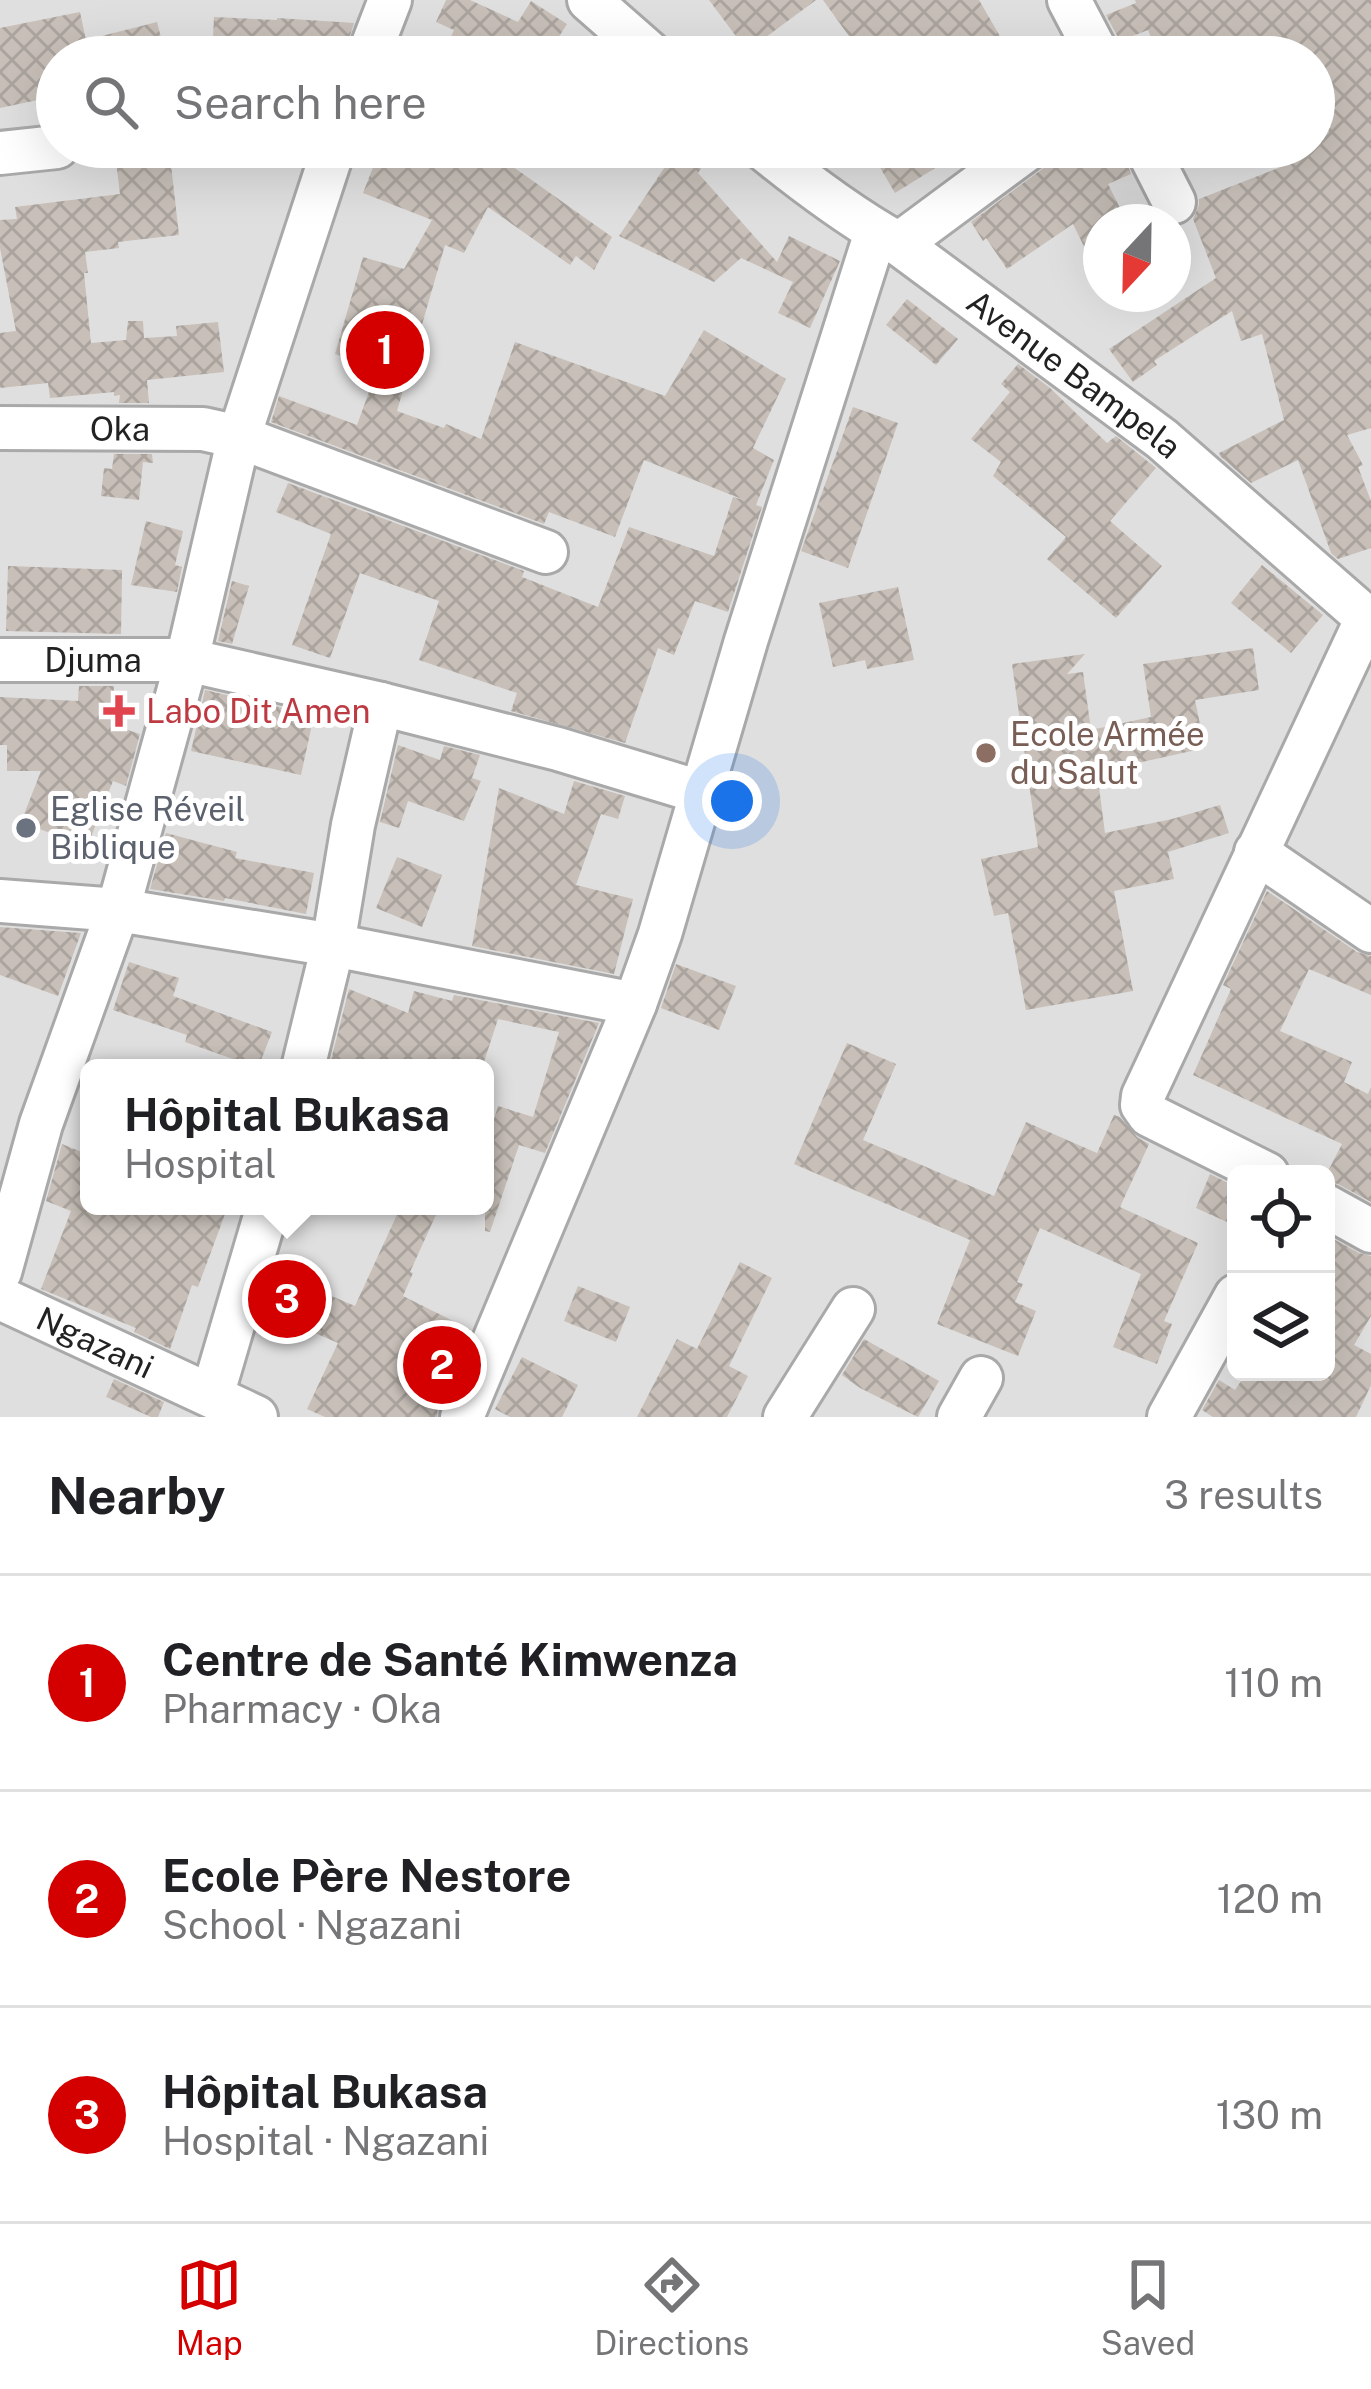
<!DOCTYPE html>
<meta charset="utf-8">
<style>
body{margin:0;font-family:"Public Sans",sans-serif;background:#f2f2f2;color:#202124}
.controls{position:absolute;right:36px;bottom:36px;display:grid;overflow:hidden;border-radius:18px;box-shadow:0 12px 48px #0002}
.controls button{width:108px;height:108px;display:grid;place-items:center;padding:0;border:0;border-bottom:3px solid #e0e0e0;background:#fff;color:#202124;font:60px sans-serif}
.compass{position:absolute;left:1083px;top:204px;width:108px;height:108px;border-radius:50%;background:#fff;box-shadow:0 12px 48px #0002;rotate:202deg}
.you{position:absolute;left:732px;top:801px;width:42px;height:42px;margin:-30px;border:9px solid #fff;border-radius:50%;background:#1a73e8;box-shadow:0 0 0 18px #1a73e833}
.badge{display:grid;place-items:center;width:78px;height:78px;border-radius:50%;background:#d40000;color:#fff;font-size:39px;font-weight:700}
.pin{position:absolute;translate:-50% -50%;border:6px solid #fff;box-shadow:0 3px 12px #0006}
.popup{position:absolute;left:80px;top:1059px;width:414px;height:156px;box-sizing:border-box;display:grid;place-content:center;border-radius:18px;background:#fff;filter:drop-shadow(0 3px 9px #0005);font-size:39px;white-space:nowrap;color:#757577}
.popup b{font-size:45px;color:#202124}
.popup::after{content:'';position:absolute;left:50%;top:100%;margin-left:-24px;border:24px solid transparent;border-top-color:#fff}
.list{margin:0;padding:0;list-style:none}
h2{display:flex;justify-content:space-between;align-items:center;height:156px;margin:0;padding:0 48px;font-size:51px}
h2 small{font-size:39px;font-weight:400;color:#757577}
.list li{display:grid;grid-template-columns:78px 1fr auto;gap:36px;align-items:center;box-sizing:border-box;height:216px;padding:0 48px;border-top:3px solid #e0e0e0}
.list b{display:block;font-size:45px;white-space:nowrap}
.list p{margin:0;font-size:39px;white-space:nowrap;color:#757577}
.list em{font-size:39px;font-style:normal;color:#757577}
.icon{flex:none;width:66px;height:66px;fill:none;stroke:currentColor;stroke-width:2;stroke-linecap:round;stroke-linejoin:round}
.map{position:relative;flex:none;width:1371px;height:1417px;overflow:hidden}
.search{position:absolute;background:#fff;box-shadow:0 12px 48px #0002;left:36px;right:36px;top:36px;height:132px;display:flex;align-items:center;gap:30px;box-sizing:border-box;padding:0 42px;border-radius:66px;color:#757577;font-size:45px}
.sheet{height:804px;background:#fff}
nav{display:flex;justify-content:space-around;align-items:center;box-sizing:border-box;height:168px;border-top:3px solid #e0e0e0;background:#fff;font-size:33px;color:#757577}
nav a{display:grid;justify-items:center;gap:6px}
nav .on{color:#d40000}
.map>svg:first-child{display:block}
</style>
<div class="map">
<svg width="1371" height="1417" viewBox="0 0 1371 1417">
<defs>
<pattern id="building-cross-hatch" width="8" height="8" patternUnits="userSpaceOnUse" patternTransform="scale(3)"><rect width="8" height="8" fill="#c7bfb8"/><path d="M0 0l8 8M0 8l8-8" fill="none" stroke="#aba49e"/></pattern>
</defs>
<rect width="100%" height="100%" fill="#f2efe9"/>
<path fill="#e0dfdf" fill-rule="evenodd" d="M0,0H1371V1417H0ZM57,57H1314V147H57ZM1101,222H1173V294H1101ZM89,1068H485V1206H89ZM1236,1174H1326V1372H1236Z"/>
<g fill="url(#building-cross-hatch)">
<path d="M446,0H470L518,22L531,1L567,24L546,57H442L454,30L436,22Z"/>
<path d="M709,0H816L747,51Z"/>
<path d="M823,0H979L1012,57H864Z"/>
<path d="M1135,0H1371V428L1347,435L1363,465L1358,467L1371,501V548L1338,559L1331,553L1298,460L1251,483L1220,456L1219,453L1284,420L1262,334L1241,341L1232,311L1154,361L1157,365L1133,382L1109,349L1216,278L1193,219L1199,205V199L1286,165L1280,147H1314V57H1159L1148,30L1120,41L1106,15L1136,3Z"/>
<path d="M80,12L86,40L157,22L166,57H57V96L0,108V28Z"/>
<path d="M214,17L277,20V18L354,23L343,57H212Z"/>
<path d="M381,147H485L612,237L594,270L576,256L570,265L488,207L464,253L445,245L397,411L444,428L446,424L481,439L515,342L665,396L704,330L786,379L753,448L774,460L756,505L762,507L728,612L695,601L674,655L658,648L625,743L511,711L517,693L419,660L439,601L360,573L330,658L292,645L331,534L276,512L288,483L524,571L522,577L598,607L629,527L714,556L733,497L744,500L644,460L615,537L549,512L544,524L271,422L279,396L357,425L378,367L335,354L363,257L404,269L432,220L363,193Z"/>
<path d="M868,147H969L895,193Z"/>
<path d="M1076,147H1121L1131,174L1108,184L1127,222H1101V281L1073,224L1007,269L986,238L983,241L971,222L1045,167L1052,159Z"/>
<path d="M676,150L702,167L698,173L777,262L789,236L840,261L810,328L778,313L793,282L741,258L714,282L619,236Z"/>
<path d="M170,156L179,235L118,242L119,248L85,252L88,273H84L91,343L126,340L128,321H143L144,338L177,336L176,326L218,322L224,372L147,380L149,403H119L120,395L114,396V392L50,398L48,383L0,388V333L16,331L0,248V220L17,219L15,207L120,194L116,161Z"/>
<path d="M907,299L958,339L936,365L886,325Z"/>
<path d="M1018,364L1050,388L1107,443L1116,436L1156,468L1110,521L1162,566L1116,618L1047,559L1066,537L993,476L1001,462L971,439L1010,392L1001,384Z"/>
<path d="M853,407L898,423L848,568L801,551Z"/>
<path d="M114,454H152L153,463L143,462L139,500L101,496L104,468L112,469Z"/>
<path d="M146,521L183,531L175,565L182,567L177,592L131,585Z"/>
<path d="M1262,565L1323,615L1291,653L1231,603Z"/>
<path d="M8,566L122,570L121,634L6,631Z"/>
<path d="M232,581L249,586L232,644L218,641Z"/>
<path d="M898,587L914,660L867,669L865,660L833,667L819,603Z"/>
<path d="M1253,648L1259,690L1195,700L1205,748L1097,772L1105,833L1172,819L1220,805L1229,833L1168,852L1174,879L1114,891L1133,991L1026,1010L1008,913L994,916L981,859L1038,847L1012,664L1085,654L1067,674L1083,672L1091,730L1151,717L1143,664Z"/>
<path d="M79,686H114L112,725L140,734L126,786L113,781L87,847L21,822L41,771H7V745H0V697L78,701Z"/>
<path d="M205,690L314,715L301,775L191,751Z"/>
<path d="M398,745L440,760L444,746L480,755L472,778L481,781L464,821L408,801L399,828L380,822Z"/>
<path d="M574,781L625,796L618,819L601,814L576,885L633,899L614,974L472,946L499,788L564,814Z"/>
<path d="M166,833L237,852L235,858L314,873L306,914L225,898L224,901L150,889Z"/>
<path d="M397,857L442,875L422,927L376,908Z"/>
<path d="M1267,891L1357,952L1371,956V995L1309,969L1280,1031L1352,1062L1344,1082L1368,1094L1371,1087V1202L1338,1184L1326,1181V1175L1342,1144L1193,1075L1231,989L1223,985Z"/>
<path d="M0,927L81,933L58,996L0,975Z"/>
<path d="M129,962L179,978L173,996L272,1032L258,1068L185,1042L187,1035L113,1010Z"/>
<path d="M676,964L736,986L719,1030L661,1008Z"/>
<path d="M349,989L408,1013L414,991L452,1001L454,995L599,1023L545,1153L519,1145L490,1232L485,1231V1149L498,1106L533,1117L559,1032L498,1019L482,1068H329Z"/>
<path d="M847,1043L896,1064L863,1140L994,1196L1026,1122L1097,1153L1114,1115L1120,1117L1137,1137L1149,1144L1120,1207L1198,1243L1164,1321L1172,1324L1157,1364L1113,1347L1141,1274L1040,1228L1017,1282L1023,1284L1015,1302L1036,1311L1018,1356L937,1324L970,1240L794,1164Z"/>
<path d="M62,1144L89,1155V1206H228L198,1287L192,1285L170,1349L134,1332L136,1328L41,1289L71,1211L46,1201Z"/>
<path d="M1210,1174L1236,1187V1226L1196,1208Z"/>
<path d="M401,1206H440L410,1272L413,1273L403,1296L471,1330L438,1407L437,1417H325L307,1409L338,1343L264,1311L275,1272L355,1306Z"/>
<path d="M1326,1235L1359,1253L1371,1256V1316L1354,1345L1371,1354V1385L1356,1417H1213L1202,1410L1219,1380L1235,1390L1247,1372H1326Z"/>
<path d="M740,1262L772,1278L729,1366L748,1376L727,1417H637L677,1339L697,1349Z"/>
<path d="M578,1286L630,1307L616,1342L564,1321Z"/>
<path d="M864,1339L939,1381L918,1417L860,1388L842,1375Z"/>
<path d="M522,1357L578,1385L562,1417H510L495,1409Z"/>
<path d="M114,1379L164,1402L158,1417H151L106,1397Z"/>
</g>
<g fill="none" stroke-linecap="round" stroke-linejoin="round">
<g stroke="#a9a9a9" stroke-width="48">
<g id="minor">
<path d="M589,0L654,57"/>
<path d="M1069,0L1099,57"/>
<path d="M368,57L390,0"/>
<path id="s1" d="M761,147C804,182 850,217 899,244L1162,439L1371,622"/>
<path d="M1146,147L1174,202"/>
<path d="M0,153L57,147"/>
<path d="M899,244L1030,147"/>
<path id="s2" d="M0,428L203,429L239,437L546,552"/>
<path id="s3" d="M0,660H187L381,704L558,749L700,792"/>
<path d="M1256,852L1371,931"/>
<path d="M0,901L118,910L333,945L635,1004"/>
<path d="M303,1068L333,945L353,825L381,704"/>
<path d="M1267,1174L1149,1115L1142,1105L1143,1096L1367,618"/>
<path d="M1326,1206L1371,1231"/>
<path d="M0,1272L41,1124L118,910L187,660L239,437L334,147"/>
<path id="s4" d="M0,1298L256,1417"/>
<path d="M212,1396L268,1206"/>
<path d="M462,1417L635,1004L660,934L746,641L876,232"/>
<path d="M785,1417L853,1309"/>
<path d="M959,1417L981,1378"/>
<path d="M1169,1417L1236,1296"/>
</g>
</g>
<use href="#minor" stroke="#fff" stroke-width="42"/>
</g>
<path fill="#e0444e" stroke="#fff" stroke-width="4.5" d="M113 693h12v12h12v12h-12v12h-12v-12h-12v-12h12z"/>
<circle fill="#8d6e63" stroke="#fff" stroke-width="4.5" cx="986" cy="753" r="12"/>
<circle fill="#6b7280" stroke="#fff" stroke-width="4.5" cx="26" cy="828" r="12"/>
<g text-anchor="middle" stroke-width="10" stroke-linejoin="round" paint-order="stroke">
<g font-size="33" fill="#222" stroke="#fff">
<text dy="12" stroke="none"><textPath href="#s1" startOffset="387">Avenue Bampela</textPath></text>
<text dy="12" stroke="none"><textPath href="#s2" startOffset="120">Oka</textPath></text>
<text dy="12" stroke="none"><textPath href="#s3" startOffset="93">Djuma</textPath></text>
<text dy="12" stroke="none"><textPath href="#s4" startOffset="105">Ngazani</textPath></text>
</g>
<g font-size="33" fill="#be3a42" stroke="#fff" text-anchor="start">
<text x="146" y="723">Labo Dit Amen</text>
</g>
<g font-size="33" fill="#785e54" stroke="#fff" text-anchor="start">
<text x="1010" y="746">Ecole Armée<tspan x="1010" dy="38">du Salut</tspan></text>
</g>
<g font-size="33" fill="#5b616d" stroke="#fff" text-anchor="start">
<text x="50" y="821">Eglise Réveil<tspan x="50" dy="38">Biblique</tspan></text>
</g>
</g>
</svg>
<div class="controls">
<button><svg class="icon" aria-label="locate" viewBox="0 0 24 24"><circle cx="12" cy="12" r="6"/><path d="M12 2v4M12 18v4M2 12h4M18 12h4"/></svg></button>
<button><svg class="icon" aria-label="layers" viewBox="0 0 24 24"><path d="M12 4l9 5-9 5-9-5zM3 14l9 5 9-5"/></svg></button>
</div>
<svg class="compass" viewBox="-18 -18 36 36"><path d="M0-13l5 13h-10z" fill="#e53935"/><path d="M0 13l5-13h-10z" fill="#757577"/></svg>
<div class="you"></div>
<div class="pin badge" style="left:385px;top:350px">1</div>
<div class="pin badge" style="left:442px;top:1365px">2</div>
<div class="pin badge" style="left:287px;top:1299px">3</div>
<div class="popup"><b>Hôpital Bukasa</b>Hospital</div>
<div class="search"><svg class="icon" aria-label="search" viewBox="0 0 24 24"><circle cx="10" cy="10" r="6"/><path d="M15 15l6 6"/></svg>Search here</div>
</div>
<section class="sheet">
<h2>Nearby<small>3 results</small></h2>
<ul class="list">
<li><span class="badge">1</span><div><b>Centre de Santé Kimwenza</b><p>Pharmacy · Oka</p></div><em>110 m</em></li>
<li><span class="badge">2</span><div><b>Ecole Père Nestore</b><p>School · Ngazani</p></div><em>120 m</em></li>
<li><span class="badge">3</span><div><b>Hôpital Bukasa</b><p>Hospital · Ngazani</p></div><em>130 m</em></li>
</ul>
</section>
<nav>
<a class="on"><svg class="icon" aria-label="map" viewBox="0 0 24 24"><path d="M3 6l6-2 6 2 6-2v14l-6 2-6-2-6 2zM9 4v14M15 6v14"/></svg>Map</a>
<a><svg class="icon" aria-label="directions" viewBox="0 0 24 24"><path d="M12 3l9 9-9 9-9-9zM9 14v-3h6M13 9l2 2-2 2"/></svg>Directions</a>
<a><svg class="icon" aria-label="saved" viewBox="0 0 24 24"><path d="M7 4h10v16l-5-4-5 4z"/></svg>Saved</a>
</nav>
